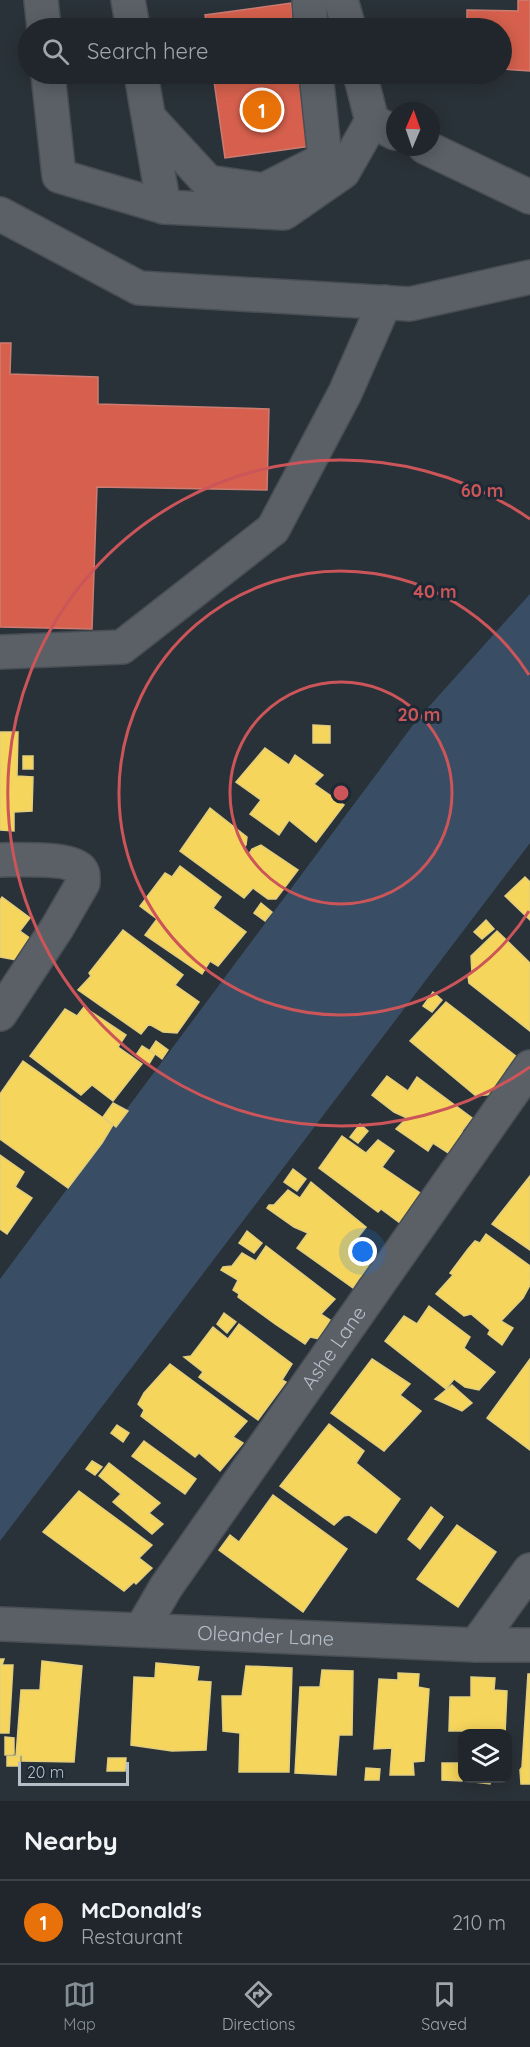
<!DOCTYPE html>
<style>
body{margin:0;font-family:Quicksand,sans-serif;background:#2d3237;color:#f1f3f6}
.controls{position:absolute;right:18px;bottom:18px;display:grid;overflow:hidden;border-radius:12px;box-shadow:0 3px 15px #0003}
.controls button{width:54px;height:54px;display:grid;place-items:center;padding:0;border:0;border-bottom:2px solid #3d4347;background:#20262b;color:#f1f3f6;font:30px sans-serif}
.compass{position:absolute;left:386px;top:102px;width:54px;height:54px;border-radius:50%;background:#20262b;box-shadow:0 3px 15px #0003;rotate:2deg}
.scale{position:absolute;left:18px;bottom:15px;width:111px;box-sizing:border-box;padding-left:6px;border:3px solid #b5bfca;border-top:0;font-size:16px;line-height:21px;white-space:nowrap;color:#b5bfca;-webkit-text-stroke:4px #1d2934;paint-order:stroke}
.you{position:absolute;left:363px;top:1252px;width:21px;height:21px;margin:-15px;border:4px solid #fff;border-radius:50%;background:#1a73e8;box-shadow:0 0 0 9px #1a73e833}
.badge{display:grid;place-items:center;width:39px;height:39px;border-radius:50%;background:#848e97;color:#fff;font-size:20px;font-weight:700}
.pin{position:absolute;translate:-50% -50%;border:3px solid #fff;box-shadow:0 2px 6px #0006}
.list{margin:0;padding:0;list-style:none}
h2{display:flex;justify-content:space-between;align-items:center;height:78px;margin:0;padding:0 24px;font-size:26px}
h2 small{font-size:20px;font-weight:400;color:#a2a5a9}
.list li{display:grid;grid-template-columns:39px 1fr auto;gap:18px;align-items:center;box-sizing:border-box;height:84px;padding:0 24px;border-top:2px solid #3d4347}
.list b{display:block;font-size:22px;white-space:nowrap}
.list p{margin:0;font-size:20px;white-space:nowrap;color:#a2a5a9}
.list em{font-size:20px;font-style:normal;color:#a2a5a9}
.icon{flex:none;width:33px;height:33px;fill:none;stroke:currentColor;stroke-width:2;stroke-linecap:round;stroke-linejoin:round}
.map{position:relative;flex:none;width:530px;height:1801px;overflow:hidden}
.search{position:absolute;background:#20262b;box-shadow:0 3px 15px #0003;left:18px;right:18px;top:18px;height:66px;display:flex;align-items:center;gap:15px;box-sizing:border-box;padding:0 21px;border-radius:33px;color:#a2a5a9;font-size:22px}
.sheet{height:162px;background:#20262b}
nav{display:flex;justify-content:space-around;align-items:center;box-sizing:border-box;height:84px;border-top:2px solid #3d4347;background:#20262b;font-size:16px;color:#a2a5a9}
nav a{display:grid;justify-items:center;gap:3px}
nav .on{color:#848e97}
.map>svg:first-child{display:block}
</style>
<div class="map">
<svg width="530" height="1801" viewBox="0 0 530 1801">
<rect width="100%" height="100%" fill="#2a3239"/>
<path fill="#394e64" d="M530,594V843L0,1541V1279L416,721Z"/>
<g fill="#f6d55c" stroke="#e2ce7d" stroke-width="1.5">
<path d="M313,725L330,726V743H313Z"/>
<path d="M0,732H18L17,776L33,777L32,811L14,812V831L0,830Z"/>
<path d="M265,748L289,765L295,755L323,775L314,784L344,805L316,842L289,820L279,835L250,814L261,800L236,782Z"/>
<rect x="23" y="756" width="10" height="13"/>
<path d="M210,808L247,837L246,845L243,848L249,854L252,849L261,845L298,870L276,899H268L253,888L244,898L180,851Z"/>
<path d="M180,866L221,897L213,908L246,932L218,966L210,961L202,974L145,935L157,919L140,906L165,873L172,877Z"/>
<path d="M525,877L530,882V920L505,896Z"/>
<path d="M2,897L30,918L20,931L38,944L27,962L0,957V900Z"/>
<path d="M261,903L272,912L265,921L254,913Z"/>
<path d="M486,920L494,929L482,939L474,932Z"/>
<path d="M123,930L183,975L175,985L199,1002L177,1033L163,1032L149,1024L141,1034L78,990L91,976L89,973Z"/>
<path d="M497,931L530,963V1031L469,983L468,976L472,973L471,956Z"/>
<path d="M433,992L442,1000L432,1012L423,1006Z"/>
<path d="M446,1002L517,1057L505,1070L509,1074L494,1094L476,1096L410,1041Z"/>
<path d="M84,1007L126,1035L118,1047L142,1064L113,1101L92,1085L81,1095L30,1056L65,1009L77,1016Z"/>
<path d="M156,1041L168,1050L162,1059L150,1050Z"/>
<path d="M142,1046L155,1054L149,1064L136,1055Z"/>
<path d="M23,1061L113,1125L102,1143L68,1188L0,1139V1094Z"/>
<path d="M387,1076L408,1091L417,1077L472,1118L462,1131L466,1136L453,1156L433,1143L428,1151L396,1129L407,1118L394,1112L372,1095Z"/>
<path d="M113,1103L128,1111L116,1127L103,1117Z"/>
<path d="M360,1124L368,1131L358,1143L350,1137Z"/>
<path d="M342,1136L366,1153L378,1140L394,1151L382,1167L423,1195L400,1223L381,1209L378,1212L319,1168Z"/>
<path d="M0,1155L24,1172L15,1187L32,1198L7,1234L0,1229Z"/>
<path d="M293,1169L306,1179L297,1191L284,1182Z"/>
<path d="M530,1176V1250L492,1224Z"/>
<path d="M311,1182L366,1227L355,1241L376,1259L364,1277H360L353,1288L297,1248L308,1233L294,1227L267,1208L269,1205H274L288,1190L300,1198Z"/>
<path d="M247,1231L262,1243L254,1253L239,1243Z"/>
<path d="M486,1234L530,1266V1285L523,1298L501,1321L513,1328L502,1345L488,1334L490,1330L471,1314L464,1316L436,1294L453,1275L450,1273L468,1249L475,1241L480,1243Z"/>
<path d="M266,1246L335,1299L321,1314L330,1320L319,1339L310,1337L305,1344L275,1324L238,1297L239,1294L233,1290L238,1280L221,1270L223,1267L232,1266L242,1253L256,1261Z"/>
<path d="M429,1306L470,1337L464,1348L495,1372L479,1390L465,1387L454,1379L446,1389L385,1341L404,1316L417,1324Z"/>
<path d="M224,1313L236,1322L227,1333L217,1324Z"/>
<path d="M239,1324L292,1364L282,1380L286,1382L258,1420L199,1377L203,1372L184,1357L191,1356L213,1327L228,1339Z"/>
<path d="M372,1359L410,1384L400,1395L421,1411L384,1451L331,1413Z"/>
<path d="M530,1359V1450L487,1418Z"/>
<path d="M170,1364L247,1421L233,1437L243,1443L220,1471L199,1453L195,1457L141,1416L144,1410L138,1404L144,1393Z"/>
<path d="M452,1385L472,1403L462,1411L435,1399Z"/>
<path d="M329,1424L364,1451L356,1463L400,1499L376,1533L349,1515L344,1516L334,1525L280,1486Z"/>
<path d="M117,1425L129,1433L123,1442L111,1433Z"/>
<path d="M144,1441L196,1479L185,1494L132,1456Z"/>
<path d="M92,1461L102,1467L95,1475L86,1469Z"/>
<path d="M109,1463L160,1503L149,1513L163,1524L152,1534L113,1502L121,1494L99,1476Z"/>
<path d="M79,1491L152,1545L139,1558L152,1568L136,1584L134,1582L124,1591L43,1532Z"/>
<path d="M273,1495L347,1549L303,1612L219,1550L230,1535L239,1542Z"/>
<path d="M431,1507L443,1517L420,1549L408,1539Z"/>
<path d="M457,1525L496,1552L458,1607L417,1579Z"/>
<path d="M0,1659H4L2,1665H13L9,1733H0Z"/>
<path d="M42,1661L82,1666L74,1762L22,1761V1755L16,1756L21,1690H40Z"/>
<path d="M156,1663L199,1667L197,1681L211,1682L206,1750L172,1751L131,1745L134,1677L155,1678Z"/>
<path d="M246,1666L292,1668L289,1772H239L240,1733L223,1731L222,1696H242Z"/>
<path d="M322,1670L353,1671L352,1735H339L336,1775L295,1773L300,1687H320Z"/>
<path d="M398,1673L419,1674L418,1687L429,1689L424,1761L413,1762L414,1775H390L392,1748L374,1749L379,1679L398,1680Z"/>
<path d="M528,1674H530V1784H521L520,1770L522,1767Z"/>
<path d="M471,1677L495,1678L494,1690L507,1691L505,1734H468V1731H449L450,1697H471Z"/>
<path d="M5,1737L14,1738V1754L5,1755Z"/>
<rect x="7" y="1756" width="13" height="10"/>
<path d="M108,1758H126L125,1771H107Z"/>
<path d="M442,1763H462V1781L442,1780Z"/>
<path d="M366,1768L380,1769L379,1780H365Z"/>
<path d="M466,1778H491L490,1784L466,1781Z"/>
</g>
<g fill="#d6604d" stroke="#cc7c72" stroke-width="1.5">
<path d="M518,0H530V71L502,69V28H467V10L518,11Z"/>
<path d="M291,3L294,28H207L205,15Z"/>
<path d="M213,74H301L311,146L225,158Z"/>
<path d="M0,343H11L10,374L98,377V404L269,409L267,490L97,487L92,629L0,627Z"/>
</g>
<g fill="none" stroke-linecap="round" stroke-linejoin="round">
<g stroke="#484e54" stroke-width="36">
<g id="minor">
<path d="M41,0L44,28"/>
<path d="M128,0L133,28"/>
<path d="M309,0L311,28"/>
<path d="M341,0L349,28"/>
<path d="M48,74L59,176L164,207L284,213L343,172L372,121"/>
<path d="M141,74L164,207"/>
<path d="M360,74L372,121L395,133"/>
<path d="M149,118L208,182L264,190L325,159L316,74"/>
<path d="M425,147L530,197"/>
<path d="M0,214L139,288L410,304L530,277"/>
<path d="M0,652L122,647L273,529L345,393L385,302"/>
<path d="M0,860C18,860 68,857 80,869C84,873 83,878 83,883L57,928L0,1014"/>
<path id="s1" d="M0,1624L476,1645H530"/>
<path id="s2" d="M141,1630L166,1587L530,1067"/>
<path d="M476,1645L530,1570"/>
</g>
</g>
<use href="#minor" stroke="#5b6067" stroke-width="33"/>
</g>
<g fill="none" stroke="#cc5559" stroke-width="3">
<circle cx="341" cy="793" r="111"/>
<path d="M529 911A222 222 0 1 1 529 675"/>
<path d="M530 1067A333 333 0 1 1 530 519"/>
</g>
<g text-anchor="middle" stroke-width="6" stroke-linejoin="round" paint-order="stroke">
<g font-size="20" fill="#b5bfca" stroke="#1d2934">
<text dy="7" stroke="none"><textPath href="#s2" startOffset="342">Ashe Lane</textPath></text>
<text dy="7" stroke="none"><textPath href="#s1" startOffset="266">Oleander Lane</textPath></text>
</g>
</g>
<circle cx="341" cy="793" r="9" fill="#cc5559" stroke="#1d2934" stroke-width="3"/>
<g font-size="18" text-anchor="middle" font-weight="bold" fill="#cc5559" stroke="#1d2934" stroke-width="6" stroke-linejoin="round" paint-order="stroke">
<text x="482" y="497">60 m</text>
<text x="435" y="598">40 m</text>
<text x="419" y="721">20 m</text>
</g>
</svg>
<div class="controls">
<button><svg class="icon" aria-label="layers" viewBox="0 0 24 24"><path d="M12 4l9 5-9 5-9-5zM3 14l9 5 9-5"/></svg></button>
</div>
<svg class="compass" viewBox="-18 -18 36 36"><path d="M0-13l5 13h-10z" fill="#e53935"/><path d="M0 13l5-13h-10z" fill="#a2a5a9"/></svg>
<div class="scale">20 m</div>
<div class="you"></div>
<div class="pin badge" style="left:262px;top:110px;background:#e8710a">1</div>
<div class="search"><svg class="icon" aria-label="search" viewBox="0 0 24 24"><circle cx="10" cy="10" r="6"/><path d="M15 15l6 6"/></svg>Search here</div>
</div>
<section class="sheet">
<h2>Nearby<small></small></h2>
<ul class="list">
<li><span class="badge" style="background:#e8710a">1</span><div><b>McDonald's</b><p>Restaurant</p></div><em>210 m</em></li>
</ul>
</section>
<nav>
<a class="on"><svg class="icon" aria-label="map" viewBox="0 0 24 24"><path d="M3 6l6-2 6 2 6-2v14l-6 2-6-2-6 2zM9 4v14M15 6v14"/></svg>Map</a>
<a><svg class="icon" aria-label="directions" viewBox="0 0 24 24"><path d="M12 3l9 9-9 9-9-9zM9 14v-3h6M13 9l2 2-2 2"/></svg>Directions</a>
<a><svg class="icon" aria-label="saved" viewBox="0 0 24 24"><path d="M7 4h10v16l-5-4-5 4z"/></svg>Saved</a>
</nav>
